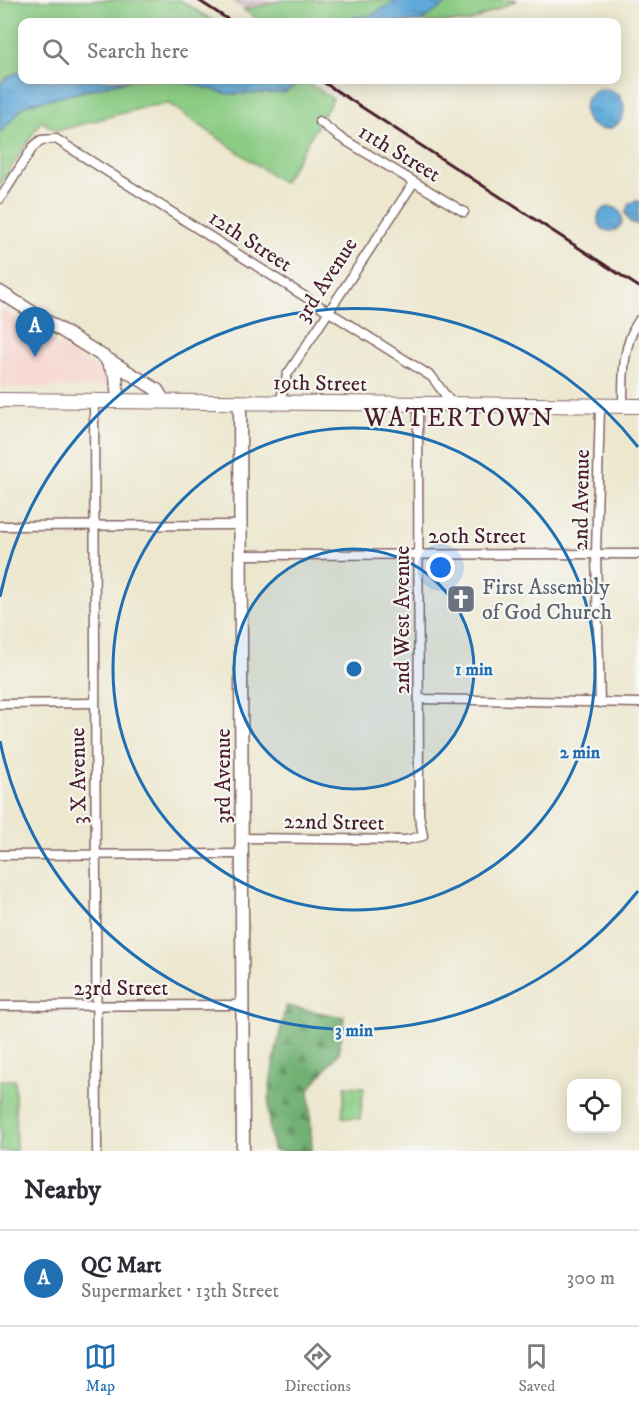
<!DOCTYPE html>
<meta charset="utf-8">
<style>
body{margin:0;font-family:"IM FELL DW Pica",serif;background:#f2f2f3;color:#2b2b33}
.controls{position:absolute;right:18px;bottom:18px;display:grid;overflow:hidden;border-radius:12px;box-shadow:0 3px 15px #0003}
.controls button{width:54px;height:54px;display:grid;place-items:center;padding:0;border:0;border-bottom:2px solid #e1e1e2;background:#fff;color:#2b2b33;font:30px sans-serif}
.you{position:absolute;left:441px;top:568px;width:21px;height:21px;margin:-15px;border:4px solid #fff;border-radius:50%;background:#1a73e8;box-shadow:0 0 0 9px #1a73e833}
.badge{display:grid;place-items:center;width:39px;height:39px;border-radius:50%;background:#1f6fb2;color:#fff;font-size:20px;font-weight:700}
.pin{position:absolute;translate:-50% -50px;filter:drop-shadow(0 2px 3px #0008)}
.pin::after{content:'';position:absolute;top:32px;width:21px;height:18px;background:inherit;clip-path:polygon(0 0,100% 0,50% 100%)}
.list{margin:0;padding:0;list-style:none}
h2{display:flex;justify-content:space-between;align-items:center;height:78px;margin:0;padding:0 24px;font-size:26px}
h2 small{font-size:20px;font-weight:400;color:#7c7c81}
.list li{display:grid;grid-template-columns:39px 1fr auto;gap:18px;align-items:center;box-sizing:border-box;height:96px;padding:0 24px;border-top:2px solid #e1e1e2}
.list b{display:block;font-size:22px;white-space:nowrap}
.list p{margin:0;font-size:20px;white-space:nowrap;color:#7c7c81}
.list em{font-size:20px;font-style:normal;color:#7c7c81}
.icon{flex:none;width:33px;height:33px;fill:none;stroke:currentColor;stroke-width:2;stroke-linecap:round;stroke-linejoin:round}
.map{position:relative;flex:none;width:639px;height:1151px;overflow:hidden}
.search{position:absolute;background:#fff;box-shadow:0 3px 15px #0003;left:18px;right:18px;top:18px;height:66px;display:flex;align-items:center;gap:15px;box-sizing:border-box;padding:0 21px;border-radius:12px;color:#7c7c81;font-size:22px}
.sheet{height:174px;background:#fff}
nav{display:flex;justify-content:space-around;align-items:center;box-sizing:border-box;height:84px;border-top:2px solid #e1e1e2;background:#fff;font-size:16px;color:#7c7c81}
nav a{display:grid;justify-items:center;gap:3px}
nav .on{color:#1f6fb2}
.map>svg:first-child{display:block}
</style>
<div class="map">
<svg width="639" height="1151" viewBox="0 0 639 1151">
<defs>
<pattern id="industrial-furrows" width="10" height="10" patternUnits="userSpaceOnUse" patternTransform="scale(1.5)"><rect width="10" height="10" fill="#d2bec2"/><path d="M-1 1l2-2M0 10L10 0M9 11l2-2" fill="none" stroke="#b6a3a7"/></pattern>
<pattern id="forest-firs" width="22" height="20" patternUnits="userSpaceOnUse" patternTransform="scale(1.5)"><rect width="22" height="20" fill="#70b072"/><path d="M5 1l3.5 6h-7zM16 11l3.5 6h-7z" fill="#5e8f5e"/></pattern>
<pattern id="water-ripples" width="26" height="14" patternUnits="userSpaceOnUse" patternTransform="scale(1.5)"><rect width="26" height="14" fill="#61aad9"/><path d="M2 4q2-2 4 0t4 0M15 11q2-2 4 0t4 0" fill="none" stroke="#528ab0"/></pattern>
</defs>
<rect width="100%" height="100%" fill="#f6f6f2"/>
<filter id="ink" filterUnits="userSpaceOnUse"><feTurbulence type="fractalNoise" baseFrequency=".0167" numOctaves="2"/><feDisplacementMap in="SourceGraphic" scale="12" xChannelSelector="R" yChannelSelector="G"/><feConvolveMatrix kernelMatrix="1 2 1 2 8 2 1 2 1" color-interpolation-filters="sRGB"/></filter>
<filter id="wash" filterUnits="userSpaceOnUse"><feTurbulence type="fractalNoise" baseFrequency=".008" numOctaves="4" result="noise"/><feDisplacementMap in="SourceGraphic" scale="24" xChannelSelector="R" yChannelSelector="G"/><feGaussianBlur stdDeviation="1.35" result="paint"/><feColorMatrix in="noise" values="0 0 0 0 0 0 0 0 0 0 0 0 0 0 0 0 0 1.4 0 .05"/><feComposite in="paint" operator="in"/></filter>
<g filter="url(#wash)">
<rect width="100%" height="100%" fill="#ece7ce"/>
<path fill="#f7d0ca" d="M0,308L107,376L106,387H0Z"/>
<path fill="url(#industrial-furrows)" d="M229,0H284L244,10Z"/>
<path fill="url(#forest-firs)" stroke="#5d684e" stroke-width="1.5" d="M286,1006L344,1017L339,1053L309,1089L312,1151H274C260,1106 276,1051 286,1006Z"/>
<g fill="#8bcc84" stroke="#6a7658" stroke-width="1.5">
<path d="M0,0H180L215,22H22V80H303L333,99L283,183L169,104L149,106L57,131L41,121L0,185Z"/>
<path d="M284,0H517L469,22H262L244,10Z"/>
<path d="M0,1080H15L16,1151H0Z"/>
<path d="M345,1086L364,1087L360,1119L342,1117Z"/>
</g>
<g fill="url(#water-ripples)" stroke="#566482" stroke-width="1.5">
<path d="M398,0H458L448,3L420,22H342L348,18L369,16Z"/>
<path d="M22,71V80H131L25,105L0,133V84L9,76Z"/>
<path d="M178,80H303L284,93L228,94Z"/>
<circle cx="604" cy="109" r="20"/>
<path d="M635,201H639L637,224L630,222L625,213L629,204Z"/>
<circle cx="610" cy="219" r="12"/>
</g>
</g>
<g filter="url(#ink)">
<g fill="none" stroke-linecap="round" stroke-linejoin="round">
<g stroke="#836564" stroke-width="11">
<g id="street">
<path d="M319,121L338,136L464,212"/>
<path d="M0,199L33,147L41,140L56,139L432,377L452,404"/>
<path d="M94,400L97,1151"/>
<path d="M280,402L287,375L414,182"/>
<path d="M623,406C623,377 622,345 639,320"/>
<path d="M0,526L241,525"/>
<path d="M242,555L639,554"/>
<path d="M419,699L639,703"/>
<path d="M600,703L596,554L600,406"/>
<path d="M0,704L94,703"/>
<path d="M243,838L406,840L423,836L419,814L418,404"/>
<path d="M0,855L243,854"/>
<path d="M0,1006L243,1005"/>
</g>
</g>
<g stroke="#836564" stroke-width="15">
<g id="secondary">
<path d="M0,292L157,390L164,401"/>
<path d="M107,361L116,376L118,400"/>
<path d="M240,402L243,1151"/>
</g>
</g>
<g stroke="#836564" stroke-width="16">
<path id="primary" d="M0,400L639,406"/>
</g>
<use href="#street" stroke="#fff" stroke-width="8"/>
<use href="#secondary" stroke="#fff" stroke-width="12"/>
<use href="#primary" stroke="#fff" stroke-width="14"/>
<g stroke="#4a1f2b" stroke-width="3">
<path d="M198,0L232,22"/>
<path d="M320,80L639,287"/>
</g>
</g>
</g>
<circle cx="354" cy="669" r="120" fill="#1f6fb2" fill-opacity=".12"/>
<g fill="none" stroke="#1f6fb2" stroke-width="3">
<circle cx="354" cy="669" r="120"/>
<circle cx="354" cy="669" r="241"/>
<path d="M638 891A361 361 0 0 1 0 741M0 597A361 361 0 0 1 638 447"/>
</g>
<defs>
<g id="church-square" transform="scale(1.5)"><rect x="-9" y="-9" width="18" height="18" rx="4" fill="#6b7280" stroke="#f6f6f2"/><path d="M-1.2-6h2.4v3.5h3.3v2.4h-3.3V6h-2.4V-.1h-3.3v-2.4h3.3Z" fill="#fff"/></g>
</defs>
<g fill-rule="evenodd">
<use href="#church-square" x="461" y="599"/>
</g>
<g text-anchor="middle" stroke-width="4.5" stroke-linejoin="round" paint-order="stroke">
<g font-size="22" fill="#4a1f2b" stroke="#f6f6f2">
<text transform="translate(400 152) rotate(31)" y="8">11th Street</text>
<text transform="translate(251 240) rotate(33)" y="8">12th Street</text>
<text transform="translate(325 279) rotate(-57)" y="8">3rd Avenue</text>
<text transform="translate(320 382) rotate(1)" y="8">19th Street</text>
<text transform="translate(580 500) rotate(-89)" y="8">2nd Avenue</text>
<text x="477" y="543">20th Street</text>
<text transform="translate(401 620) rotate(-90)" y="8">2nd West Avenue</text>
<text transform="translate(77 776) rotate(-91)" y="8">3 X Avenue</text>
<text transform="translate(222 776) rotate(-90)" y="8">3rd Avenue</text>
<text transform="translate(334 821) rotate(1)" y="8">22nd Street</text>
<text x="121" y="995">23rd Street</text>
</g>
<g font-size="22" fill="#5b616d" stroke="#f6f6f2" text-anchor="start">
<text x="482" y="594">First Assembly<tspan x="482" dy="25">of God Church</tspan></text>
</g>
<g font-size="26" letter-spacing="1.5" fill="#4a1f2b" stroke="#f6f6f2">
<text x="459" y="426">WATERTOWN</text>
</g>
</g>
<circle cx="354" cy="669" r="9" fill="#1f6fb2" stroke="#f6f6f2" stroke-width="3"/>
<g font-size="18" text-anchor="middle" font-weight="bold" fill="#1f6fb2" stroke="#f6f6f2" stroke-width="4.5" stroke-linejoin="round" paint-order="stroke">
<text x="474" y="675">1 min</text>
<text x="580" y="758">2 min</text>
<text x="354" y="1036">3 min</text>
</g>
</svg>
<div class="controls">
<button><svg class="icon" aria-label="locate" viewBox="0 0 24 24"><circle cx="12" cy="12" r="6"/><path d="M12 2v4M12 18v4M2 12h4M18 12h4"/></svg></button>
</div>
<div class="you"></div>
<div class="pin badge" style="left:35px;top:357px">A</div>
<div class="search"><svg class="icon" aria-label="search" viewBox="0 0 24 24"><circle cx="10" cy="10" r="6"/><path d="M15 15l6 6"/></svg>Search here</div>
</div>
<section class="sheet">
<h2>Nearby<small></small></h2>
<ul class="list">
<li><span class="badge">A</span><div><b>QC Mart</b><p>Supermarket · 13th Street</p></div><em>300 m</em></li>
</ul>
</section>
<nav>
<a class="on"><svg class="icon" aria-label="map" viewBox="0 0 24 24"><path d="M3 6l6-2 6 2 6-2v14l-6 2-6-2-6 2zM9 4v14M15 6v14"/></svg>Map</a>
<a><svg class="icon" aria-label="directions" viewBox="0 0 24 24"><path d="M12 3l9 9-9 9-9-9zM9 14v-3h6M13 9l2 2-2 2"/></svg>Directions</a>
<a><svg class="icon" aria-label="saved" viewBox="0 0 24 24"><path d="M7 4h10v16l-5-4-5 4z"/></svg>Saved</a>
</nav>
